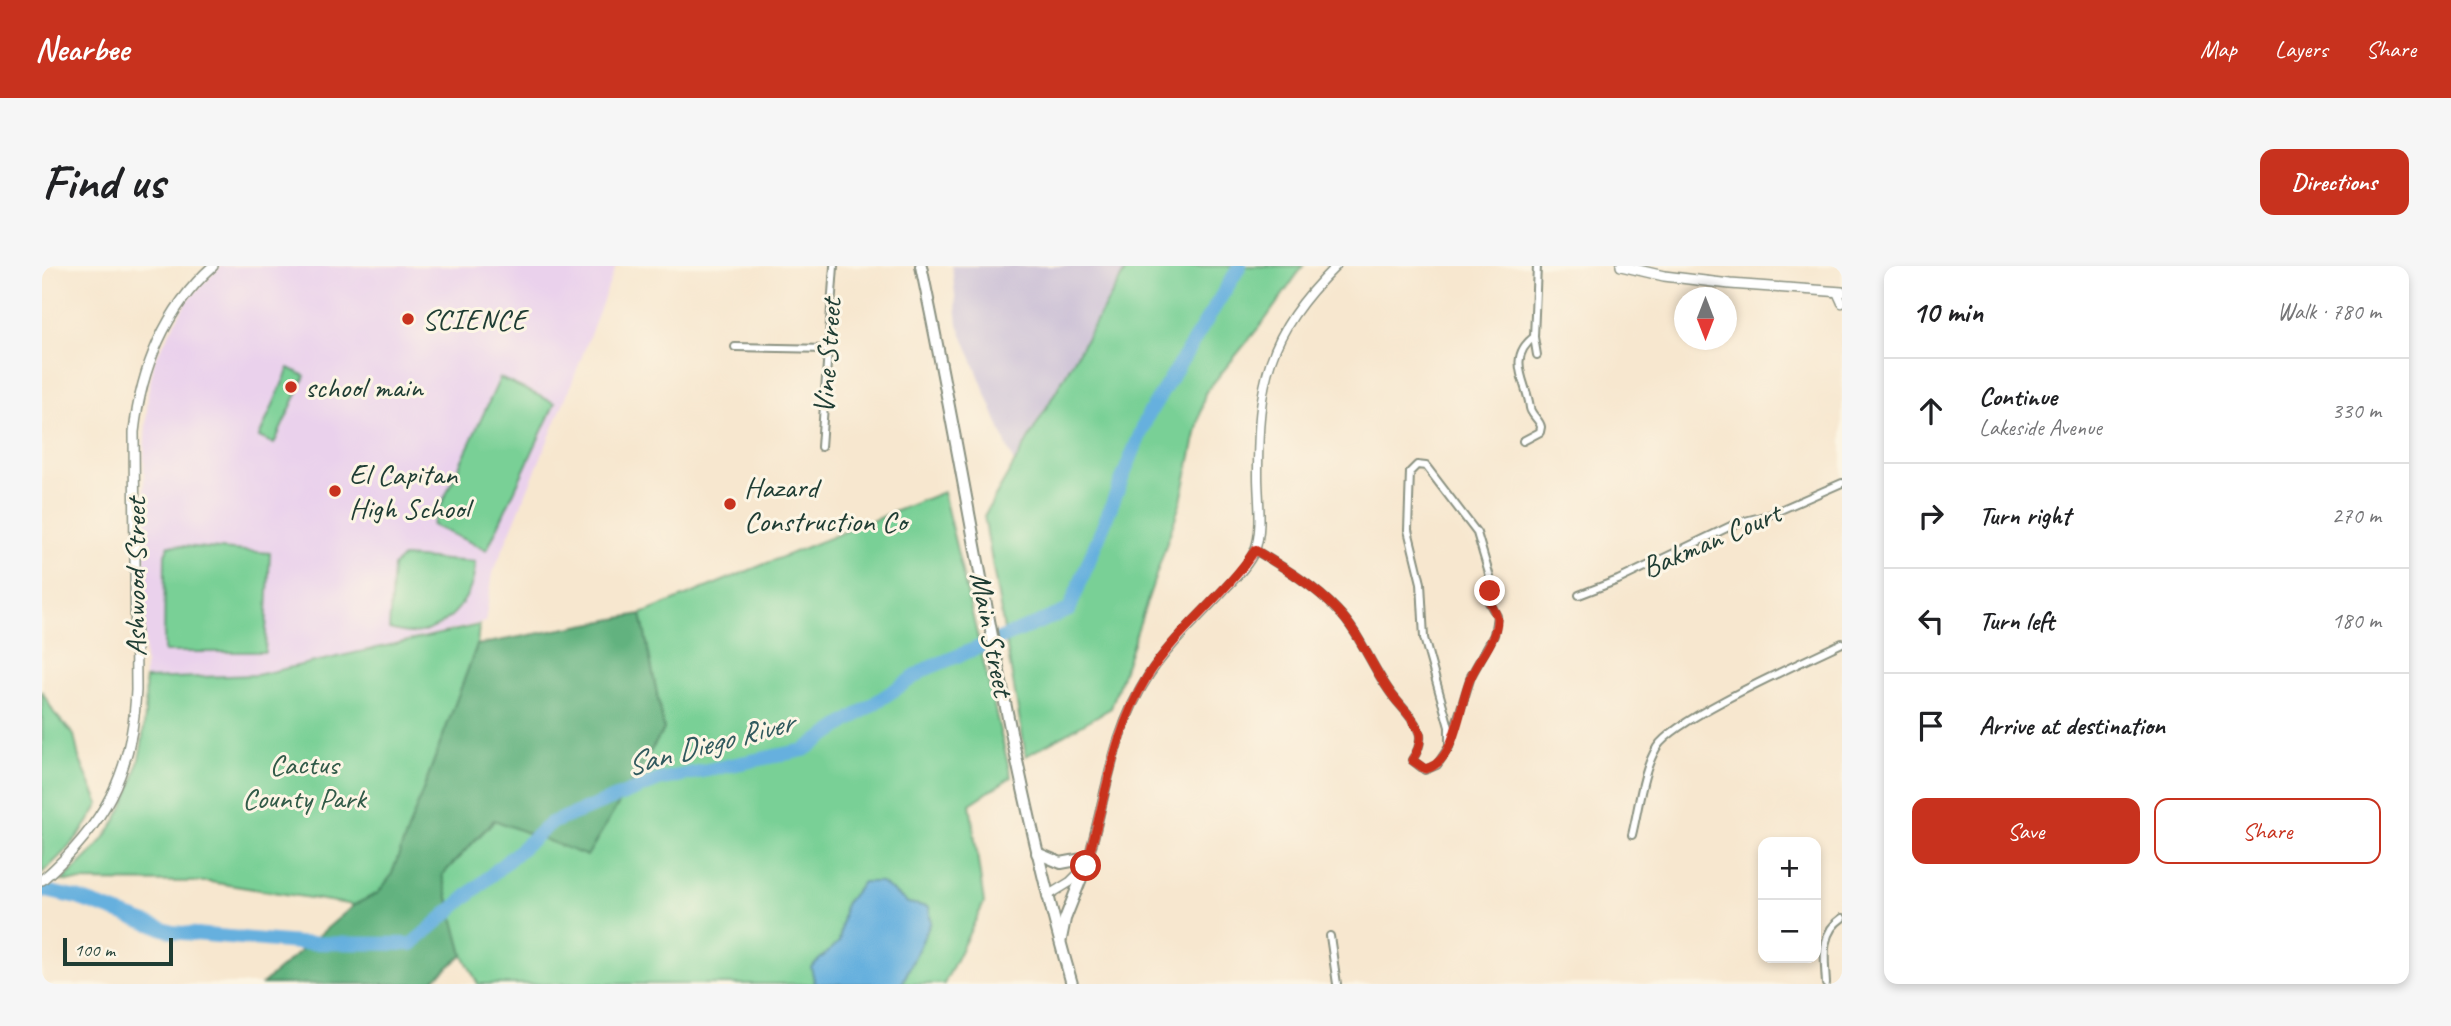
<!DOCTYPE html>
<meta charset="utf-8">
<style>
body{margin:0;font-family:Caveat,sans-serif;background:#f6f6f6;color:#202124}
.controls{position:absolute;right:21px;bottom:21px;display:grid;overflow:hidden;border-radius:14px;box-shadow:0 4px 10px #0003}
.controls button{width:63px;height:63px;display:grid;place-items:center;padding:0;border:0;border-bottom:2px solid #e0e0e0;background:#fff;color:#202124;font:35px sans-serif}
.compass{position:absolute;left:1632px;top:21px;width:63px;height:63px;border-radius:50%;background:#fff;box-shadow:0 4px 10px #0003;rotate:180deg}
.scale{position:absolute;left:21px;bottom:18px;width:110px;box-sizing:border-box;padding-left:7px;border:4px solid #1f3d34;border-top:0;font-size:19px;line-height:24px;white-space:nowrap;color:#1f3d34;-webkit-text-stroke:5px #fcf5e5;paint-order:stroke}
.stop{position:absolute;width:21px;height:21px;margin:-16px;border:5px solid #c8321e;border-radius:50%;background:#fff}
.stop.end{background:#c8321e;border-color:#fff;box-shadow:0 2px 7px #0008}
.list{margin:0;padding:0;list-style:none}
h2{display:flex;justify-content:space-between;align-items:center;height:91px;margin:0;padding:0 28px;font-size:30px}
h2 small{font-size:23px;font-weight:400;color:#757577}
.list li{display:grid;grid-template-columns:46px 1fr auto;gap:21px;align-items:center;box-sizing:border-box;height:105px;padding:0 28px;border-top:2px solid #e0e0e0}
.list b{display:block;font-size:26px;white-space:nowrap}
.list p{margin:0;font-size:23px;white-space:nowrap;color:#757577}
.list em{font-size:23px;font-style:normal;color:#757577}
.actions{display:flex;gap:14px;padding:21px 28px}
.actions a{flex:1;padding:16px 0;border:2px solid #c8321e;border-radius:14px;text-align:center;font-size:24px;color:#c8321e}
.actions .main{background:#c8321e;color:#fff}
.icon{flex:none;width:38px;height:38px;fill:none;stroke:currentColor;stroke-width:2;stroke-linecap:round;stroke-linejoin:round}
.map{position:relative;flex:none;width:1800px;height:718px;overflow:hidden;border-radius:14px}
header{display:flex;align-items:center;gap:42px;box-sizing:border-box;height:98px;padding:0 35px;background:#c8321e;color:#fff}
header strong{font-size:33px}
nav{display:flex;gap:38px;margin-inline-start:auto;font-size:24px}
.intro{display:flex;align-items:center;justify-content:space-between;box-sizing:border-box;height:168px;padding:0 42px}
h1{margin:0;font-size:49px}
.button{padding:18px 32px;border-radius:14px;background:#c8321e;color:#fff;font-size:24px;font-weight:700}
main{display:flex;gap:42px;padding:0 42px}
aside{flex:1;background:#fff;border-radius:14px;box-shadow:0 4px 10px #0003}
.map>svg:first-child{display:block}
</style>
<header>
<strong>Nearbee</strong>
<nav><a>Map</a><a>Layers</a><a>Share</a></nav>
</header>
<div class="intro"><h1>Find us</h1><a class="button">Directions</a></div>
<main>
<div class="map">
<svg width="1800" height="718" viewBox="0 0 1800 718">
<rect width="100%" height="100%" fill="#fcf5e5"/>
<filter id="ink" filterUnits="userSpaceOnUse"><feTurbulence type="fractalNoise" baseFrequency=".0143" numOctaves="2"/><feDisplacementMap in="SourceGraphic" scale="14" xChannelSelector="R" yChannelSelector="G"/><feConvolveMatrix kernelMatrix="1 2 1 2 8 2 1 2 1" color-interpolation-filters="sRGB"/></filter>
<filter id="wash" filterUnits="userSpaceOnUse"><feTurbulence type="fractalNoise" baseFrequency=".00686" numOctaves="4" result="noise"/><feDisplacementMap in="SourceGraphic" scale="28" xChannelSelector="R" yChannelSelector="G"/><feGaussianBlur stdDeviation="1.57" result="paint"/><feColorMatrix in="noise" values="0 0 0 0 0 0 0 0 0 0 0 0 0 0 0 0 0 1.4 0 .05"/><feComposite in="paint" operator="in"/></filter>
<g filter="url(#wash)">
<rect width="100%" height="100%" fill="#f7e7cf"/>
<path fill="#ead1ec" d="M179,0H574L531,114L451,307L443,356L215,409L103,413L102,188L106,127L113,93L145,35Z"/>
<path fill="#cabfd6" d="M910,0H1086L973,200L916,58Z"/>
<g fill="#79d096" stroke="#4c8665" stroke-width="2">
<path d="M1086,0H1261L1223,54L1163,127L1139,235L1069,442L984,490L942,250Z"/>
<path d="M247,102L263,110L232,178L217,171Z"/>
<path d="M458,112L513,137L445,284L390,259Z"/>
<path d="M901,226L969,511L928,538L942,637L902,718H436L421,689L400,609L453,554L545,589L622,463L599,348Z"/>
<path d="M127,279L228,287L223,386H122L123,288Z"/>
<path d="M361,291L433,296C433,330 408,362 374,367C365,368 355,365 347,363L351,300Z"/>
<path d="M437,359L435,379L349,610L336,627L312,639L168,616L20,615C35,600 54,585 65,568C96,524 106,466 103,413L215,409Z"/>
<path d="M0,425L12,447L32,469L37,492L57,538C42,566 24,586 0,607Z"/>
</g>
<path fill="#62b27f" stroke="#40785a" stroke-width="2" d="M599,348L622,463L545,590L452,554L400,609L421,689L391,714L378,718H220L312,639L336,627L349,610L435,379Z"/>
<path fill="#66b0de" stroke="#427689" stroke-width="2" d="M821,616H838L866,637L887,641L889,656L860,718H773L769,701L797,676L803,638Z"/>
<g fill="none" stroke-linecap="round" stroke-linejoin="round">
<path stroke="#66b0de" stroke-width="14" d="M0,624L35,632L130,666L256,677L370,678L509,557L617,514L762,484L884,403L1027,344L1106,149L1198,0"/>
</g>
</g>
<g filter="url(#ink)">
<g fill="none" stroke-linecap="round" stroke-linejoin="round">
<g stroke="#8b9282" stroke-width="10">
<g id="minor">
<path d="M1495,0L1492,71L1495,89"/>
<path d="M693,81L786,83"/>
<path d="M1481,175L1498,166L1499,161C1498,154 1489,149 1488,142C1486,118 1463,93 1492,71"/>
<path d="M779,181L792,0"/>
<path d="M1213,284C1241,301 1273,320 1295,344C1319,368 1330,403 1351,430C1359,441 1375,455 1378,469C1379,479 1375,487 1370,494L1383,504L1395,499L1407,481V461L1382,372L1379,317L1366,264L1368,206L1375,199L1384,200L1435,267L1448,311L1445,333L1455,350L1452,369L1429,410L1407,481"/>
<path d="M1537,329L1576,314L1695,257L1727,249L1800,217"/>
<path d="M1590,569C1597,541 1600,506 1615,481C1633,452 1763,395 1800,377"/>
<path d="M1288,670L1295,718"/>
<path d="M1784,718C1783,694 1777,667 1800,652"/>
</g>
</g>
<g stroke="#8b9282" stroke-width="11">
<g id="tertiary">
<path d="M1795,26L1800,37"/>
<path d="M1005,630L1028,616L1044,600C1064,535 1068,468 1107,409C1127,379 1155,353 1180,326C1191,314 1206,300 1213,284C1221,263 1216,233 1216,210C1216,116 1224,69 1294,0"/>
</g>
</g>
<g stroke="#8b9282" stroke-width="12">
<g id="secondary">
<path d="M1579,0L1622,10L1688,18L1800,26"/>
<path d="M0,614C61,561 91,507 94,424L92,166C99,103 123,43 171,0"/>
</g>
</g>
<g stroke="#8b9282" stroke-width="14">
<g id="primary">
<path d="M879,0C930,239 962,483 1030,718"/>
<path d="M995,587L1019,597L1046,592"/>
<path d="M1019,673L1023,653L1044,600"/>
</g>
</g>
<use href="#minor" stroke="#fff" stroke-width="6"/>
<use href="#tertiary" stroke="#fff" stroke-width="8"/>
<use href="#secondary" stroke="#fff" stroke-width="9"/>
<use href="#primary" stroke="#fff" stroke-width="10"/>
</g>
</g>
<g fill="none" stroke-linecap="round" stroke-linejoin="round" filter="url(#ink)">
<path stroke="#c8321e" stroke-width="9" d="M1044,600C1064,535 1069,470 1105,411C1134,364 1182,331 1213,284C1241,301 1273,320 1295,344C1319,368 1330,403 1351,430C1359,441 1375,455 1378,469C1379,479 1375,487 1370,494L1383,503C1415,497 1417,436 1429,411C1437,392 1455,375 1455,352C1454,346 1449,339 1446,333L1448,325"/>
</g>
<g fill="#c8321e" stroke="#fcf5e5" stroke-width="2.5">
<circle cx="366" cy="53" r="7"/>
<circle cx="249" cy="121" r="7"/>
<circle cx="293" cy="225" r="7"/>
<circle cx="688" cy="238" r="7"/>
</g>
<g text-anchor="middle" stroke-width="6" stroke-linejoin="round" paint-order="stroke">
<g font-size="30" fill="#1f3d34" stroke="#fcf5e5" text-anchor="start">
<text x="380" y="63">SCIENCE</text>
<text x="263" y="131">school main</text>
<text x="307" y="218">El Capitan<tspan x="307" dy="34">High School</tspan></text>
<text x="702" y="231">Hazard<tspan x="702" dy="34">Construction Co</tspan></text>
</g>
<g font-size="30" fill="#1f3d34" stroke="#fcf5e5">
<text transform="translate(785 90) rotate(-86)" y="10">Vine Street</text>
<text transform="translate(1669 274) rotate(-23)" y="10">Bakman Court</text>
<text transform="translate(93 311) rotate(-90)" y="10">Ashwood Street</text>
<text transform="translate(950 368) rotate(79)" y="10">Main Street</text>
</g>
<g font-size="30" fill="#315a48" stroke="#fcf5e5">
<text x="262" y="508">Cactus<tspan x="262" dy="34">County Park</tspan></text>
</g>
<g font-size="32" font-style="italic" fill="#315a5e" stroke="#fcf5e5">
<text transform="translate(667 477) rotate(-15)" y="11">San Diego River</text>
</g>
</g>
</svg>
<div class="controls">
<button>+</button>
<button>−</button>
</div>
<svg class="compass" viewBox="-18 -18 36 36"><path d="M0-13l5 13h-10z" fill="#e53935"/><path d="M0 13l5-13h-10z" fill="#757577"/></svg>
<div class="scale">100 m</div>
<div class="stop" style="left:1044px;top:600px"></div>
<div class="stop end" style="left:1448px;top:325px"></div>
</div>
<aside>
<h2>10 min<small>Walk · 780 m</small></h2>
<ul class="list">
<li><svg class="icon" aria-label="ahead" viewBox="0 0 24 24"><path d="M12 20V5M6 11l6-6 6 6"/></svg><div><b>Continue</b><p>Lakeside Avenue</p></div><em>330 m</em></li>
<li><svg class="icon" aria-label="right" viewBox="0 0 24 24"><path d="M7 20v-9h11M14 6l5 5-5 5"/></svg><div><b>Turn right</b></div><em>270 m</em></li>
<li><svg class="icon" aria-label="left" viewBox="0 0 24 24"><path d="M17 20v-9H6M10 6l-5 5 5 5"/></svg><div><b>Turn left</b></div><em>180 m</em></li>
<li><svg class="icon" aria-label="arrive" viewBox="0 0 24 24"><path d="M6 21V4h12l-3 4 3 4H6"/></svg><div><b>Arrive at destination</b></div></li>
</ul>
<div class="actions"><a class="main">Save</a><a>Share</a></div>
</aside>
</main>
